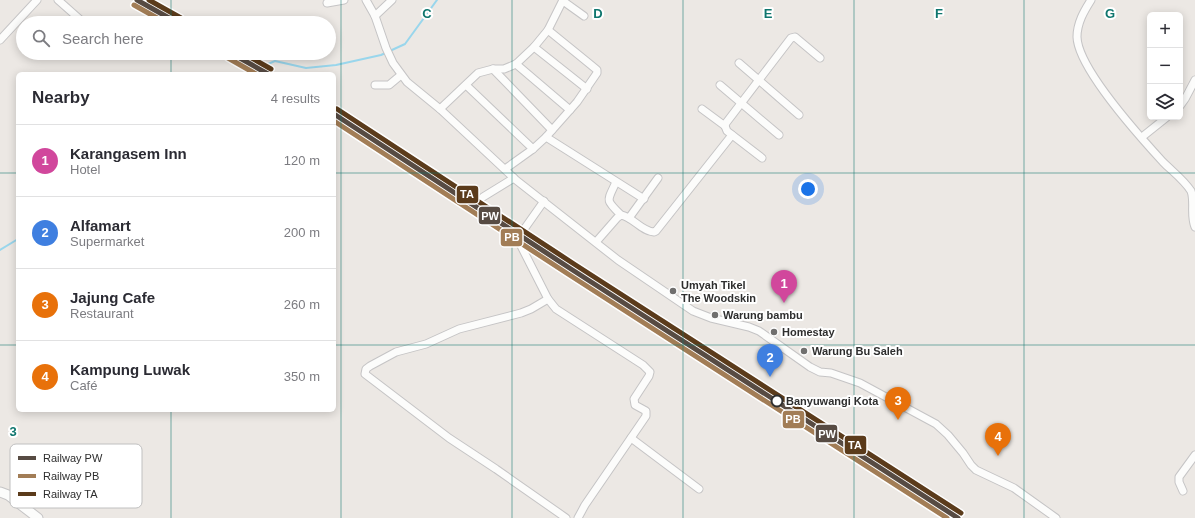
<!DOCTYPE html>
<meta charset="utf-8">
<style>
body{margin:0;font-family:Helvetica,sans-serif;background:#f2f2f3;color:#2b2b33}
.controls{position:absolute;right:12px;top:12px;display:grid;overflow:hidden;border-radius:6px;box-shadow:0 2px 10px #0003}
.controls button{width:36px;height:36px;display:grid;place-items:center;padding:0;border:0;border-bottom:1px solid #e1e1e2;background:#fff;color:#2b2b33;font:20px sans-serif}
.you{position:absolute;left:808px;top:189px;width:14px;height:14px;margin:-10px;border:3px solid #fff;border-radius:50%;background:#1a73e8;box-shadow:0 0 0 6px #1a73e833}
.badge{display:grid;place-items:center;width:26px;height:26px;border-radius:50%;background:#ea580c;color:#fff;font-size:13px;font-weight:700}
.pin{position:absolute;translate:-50% -33px;filter:drop-shadow(0 1px 2px #0008)}
.pin::after{content:'';position:absolute;top:21px;width:14px;height:12px;background:inherit;clip-path:polygon(0 0,100% 0,50% 100%)}
.list{margin:0;padding:0;list-style:none}
h2{display:flex;justify-content:space-between;align-items:center;height:52px;margin:0;padding:0 16px;font-size:17px}
h2 small{font-size:13px;font-weight:400;color:#7c7c81}
.list li{display:grid;grid-template-columns:26px 1fr auto;gap:12px;align-items:center;box-sizing:border-box;height:72px;padding:0 16px;border-top:1px solid #e1e1e2}
.list b{display:block;font-size:15px;white-space:nowrap}
.list p{margin:0;font-size:13px;white-space:nowrap;color:#7c7c81}
.list em{font-size:13px;font-style:normal;color:#7c7c81}
.icon{flex:none;width:22px;height:22px;fill:none;stroke:currentColor;stroke-width:2;stroke-linecap:round;stroke-linejoin:round}
.map{position:relative;flex:none;width:1195px;height:518px;overflow:hidden}
.search{position:absolute;background:#fff;box-shadow:0 2px 10px #0003;left:16px;top:16px;width:320px;height:44px;display:flex;align-items:center;gap:10px;box-sizing:border-box;padding:0 14px;border-radius:22px;color:#7c7c81;font-size:15px}
.panel{position:absolute;background:#fff;box-shadow:0 2px 10px #0003;left:16px;top:72px;width:320px;height:340px;border-radius:6px}
.map>svg:first-child{display:block}
</style>
<div class="map">
<svg width="1195" height="518" viewBox="0 0 1195 518">
<rect width="100%" height="100%" fill="#ece8e4"/>
<g fill="none" stroke-linecap="round" stroke-linejoin="round">
<g stroke="#99d6ec" stroke-width="2">
<path d="M241,74H245L275,61L306,68L336,65L381,55L405,44L437,0"/>
<path d="M0,250L18,239"/>
</g>
<g stroke="#c5c4c5" stroke-width="9">
<g id="minor">
<path d="M58,0L84,23"/>
<path d="M366,0L375,16L386,48L393,63L407,82L440,109L516,180L618,260L693,311L711,318L749,327L759,331L810,367L820,372L831,373L860,383L936,424L948,435L963,453L971,465L976,470L1014,488L1056,518"/>
<path d="M1091,0C1084,11 1077,23 1077,37C1078,69 1141,138 1163,162C1172,171 1184,180 1191,191C1195,202 1190,215 1195,227"/>
<path d="M563,1L584,16"/>
<path d="M327,3L344,0"/>
<path d="M375,16L392,0"/>
<path d="M0,40L37,0"/>
<path d="M534,47L587,89"/>
<path d="M739,63L799,115"/>
<path d="M516,64L570,110"/>
<path d="M493,69L552,130"/>
<path d="M375,85H389L401,75"/>
<path d="M466,85L533,149"/>
<path d="M720,85L779,135"/>
<path d="M1180,106L1185,99L1195,80"/>
<path d="M440,109L478,73L493,69H504L516,64L534,47L548,30L563,0"/>
<path d="M702,109L725,126"/>
<path d="M546,137L644,199"/>
<path d="M1142,137L1167,117"/>
<path d="M762,158L727,131L725,126L726,123L791,38L795,37L820,58"/>
<path d="M505,169L533,149L546,137L577,102L597,73V70L591,65L548,30"/>
<path d="M616,182C607,202 605,199 621,215"/>
<path d="M483,197L514,178"/>
<path d="M544,201L520,235L519,242L548,299L556,309L643,365L650,372L649,376L634,399L635,405L646,411V416L585,505L578,518"/>
<path d="M629,218L658,178"/>
<path d="M596,242L617,218L621,215C633,217 641,231 654,232L656,231L732,135"/>
<path d="M548,299L531,309L521,313L459,329L426,344L396,352L370,366L366,369L365,374L449,438L496,469L566,518"/>
<path d="M631,438L699,489"/>
<path d="M1183,491L1179,482V477L1195,455"/>
</g>
</g>
<g stroke="#c5c4c5" stroke-width="11">
<path id="tertiary" d="M0,492L8,495L38,518"/>
</g>
<use href="#minor" stroke="#fcfcfb" stroke-width="7"/>
<use href="#tertiary" stroke="#fcfcfb" stroke-width="9"/>
<g stroke="#fff" stroke-width="8">
<g id="rail-1">
<path d="M137,0L178,23"/>
<path d="M231,53L268,74"/>
<path d="M334,114L571,269L958,518"/>
</g>
</g>
<g stroke="#fff" stroke-width="8">
<g id="rail-2">
<path d="M134,5L166,23"/>
<path d="M228,58L256,74"/>
<path d="M334,121L568,274L947,518"/>
</g>
</g>
<g stroke="#fff" stroke-width="8">
<g id="rail-3">
<path d="M149,0L181,18"/>
<path d="M243,53L271,69"/>
<path d="M337,109L574,264L961,513"/>
</g>
</g>
<use href="#rail-1" stroke="#574b43" stroke-width="5"/>
<use href="#rail-2" stroke="#a27d56" stroke-width="5"/>
<use href="#rail-3" stroke="#5b3b1b" stroke-width="5"/>
</g>
<path fill="none" stroke="#0f766e" stroke-width="1" stroke-opacity="0.55" d="M171,0V23M341,0V518M512,0V518M683,0V518M854,0V518M1024,0V518M171,53V74M0,173H18M334,173H1195M0,345H18M334,345H1195M171,410V518"/>
<g fill="#706f6e" stroke="#fff" stroke-width="1.5">
<circle cx="673" cy="291" r="4"/>
<circle cx="715" cy="315" r="4"/>
<circle cx="774" cy="332" r="4"/>
<circle cx="804" cy="351" r="4"/>
</g>
<circle fill="#fff" stroke="#2e2e2e" stroke-width="2" cx="777" cy="401" r="5.5"/>
<g text-anchor="middle" stroke-width="4" stroke-linejoin="round" paint-order="stroke">
<g font-size="11" font-weight="bold" fill="#2e2e2e" stroke="#fff" text-anchor="start">
<text x="681" y="289">Umyah Tikel<tspan x="681" dy="13">The Woodskin</tspan></text>
<text x="723" y="319">Warung bambu</text>
<text x="782" y="336">Homestay</text>
<text x="812" y="355">Warung Bu Saleh</text>
</g>
<g font-size="11" font-weight="bold" fill="#2e2e2e" stroke="#fff" text-anchor="start">
<text x="786" y="405">Banyuwangi Kota</text>
</g>
</g>
<rect x="10" y="444" width="132" height="64" rx="6" fill="#fff" stroke="#c0c0c0" stroke-width="1"/>
<rect x="18" y="456" width="18" height="4" fill="#574b43"/>
<rect x="18" y="474" width="18" height="4" fill="#a27d56"/>
<rect x="18" y="492" width="18" height="4" fill="#5b3b1b"/>
<g font-size="11" fill="#2e2e2e">
<text x="43" y="462">Railway PW</text>
<text x="43" y="480">Railway PB</text>
<text x="43" y="498">Railway TA</text>
</g>
<g font-size="13" text-anchor="middle" font-weight="bold" fill="#0f766e" stroke="#fff" stroke-width="4" stroke-linejoin="round" paint-order="stroke">
<text x="427" y="18">C</text>
<text x="598" y="18">D</text>
<text x="768" y="18">E</text>
<text x="939" y="18">F</text>
<text x="1110" y="18">G</text>
<text x="13" y="436">3</text>
</g>
<g stroke="#fff" stroke-width="1.5">
<rect x="456" y="185" width="23" height="19" rx="4" fill="#5b3b1b"/>
<rect x="478" y="206" width="23" height="19" rx="4" fill="#574b43"/>
<rect x="500" y="228" width="23" height="19" rx="4" fill="#a27d56"/>
<rect x="782" y="410" width="23" height="19" rx="4" fill="#a27d56"/>
<rect x="815" y="424" width="23" height="19" rx="4" fill="#574b43"/>
<rect x="844" y="435" width="23" height="20" rx="4" fill="#5b3b1b"/>
</g>
<g font-size="11" text-anchor="middle" font-weight="bold" fill="#fff">
<text x="467" y="198">TA</text>
<text x="490" y="220">PW</text>
<text x="512" y="241">PB</text>
<text x="793" y="423">PB</text>
<text x="827" y="438">PW</text>
<text x="855" y="449">TA</text>
</g>
</svg>
<div class="controls">
<button>+</button>
<button>−</button>
<button><svg class="icon" aria-label="layers" viewBox="0 0 24 24"><path d="M12 4l9 5-9 5-9-5zM3 14l9 5 9-5"/></svg></button>
</div>
<div class="you"></div>
<div class="pin badge" style="left:784px;top:303px;background:#d1479c">1</div>
<div class="pin badge" style="left:770px;top:377px;background:#3f7fe0">2</div>
<div class="pin badge" style="left:898px;top:420px;background:#e8710a">3</div>
<div class="pin badge" style="left:998px;top:456px;background:#e8710a">4</div>
<div class="search"><svg class="icon" aria-label="search" viewBox="0 0 24 24"><circle cx="10" cy="10" r="6"/><path d="M15 15l6 6"/></svg>Search here</div>
<section class="panel">
<h2>Nearby<small>4 results</small></h2>
<ul class="list">
<li><span class="badge" style="background:#d1479c">1</span><div><b>Karangasem Inn</b><p>Hotel</p></div><em>120 m</em></li>
<li><span class="badge" style="background:#3f7fe0">2</span><div><b>Alfamart</b><p>Supermarket</p></div><em>200 m</em></li>
<li><span class="badge" style="background:#e8710a">3</span><div><b>Jajung Cafe</b><p>Restaurant</p></div><em>260 m</em></li>
<li><span class="badge" style="background:#e8710a">4</span><div><b>Kampung Luwak</b><p>Café</p></div><em>350 m</em></li>
</ul>
</section>
</div>
